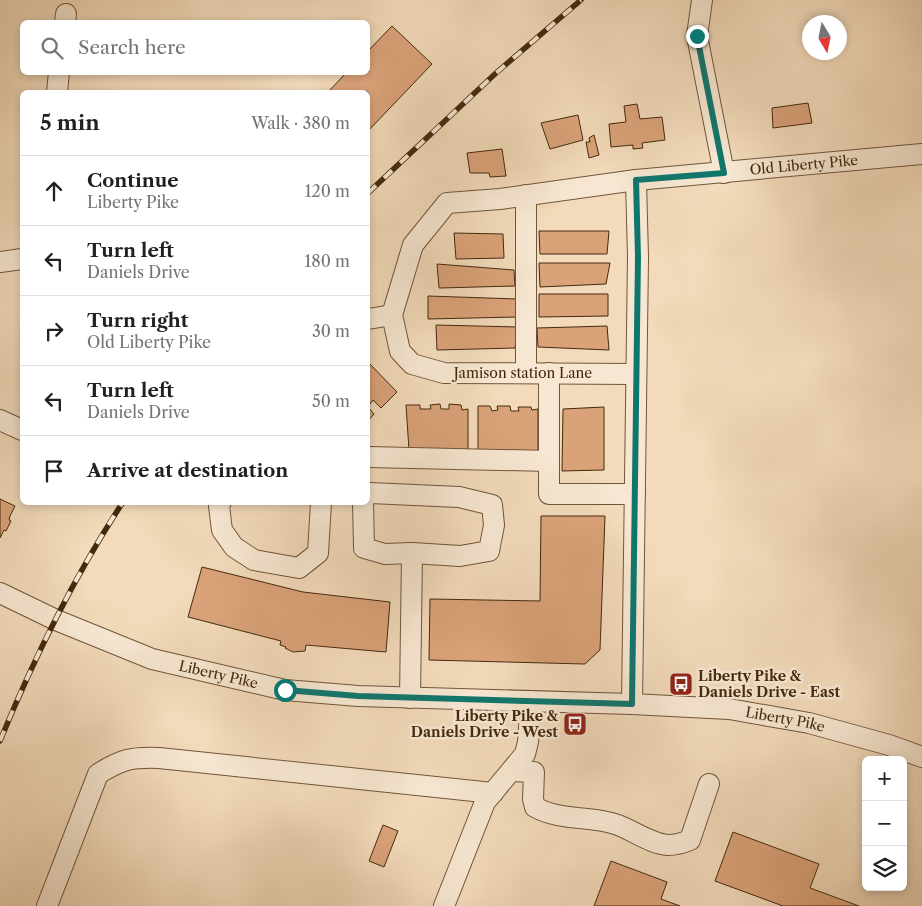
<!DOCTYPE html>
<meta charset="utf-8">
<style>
body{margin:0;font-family:"Libre Caslon Text",serif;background:#f6f6f6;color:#202124}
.controls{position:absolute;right:15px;bottom:15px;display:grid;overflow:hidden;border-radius:8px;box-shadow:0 2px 8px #0003}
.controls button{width:45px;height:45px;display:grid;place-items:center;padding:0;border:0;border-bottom:1px solid #e0e0e0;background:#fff;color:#202124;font:25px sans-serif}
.compass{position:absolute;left:802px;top:15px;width:45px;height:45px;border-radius:50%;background:#fff;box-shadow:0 2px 8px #0003;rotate:170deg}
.stop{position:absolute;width:15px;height:15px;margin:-11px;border:4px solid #0f766e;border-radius:50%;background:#fff}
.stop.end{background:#0f766e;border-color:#fff;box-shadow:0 1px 5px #0008}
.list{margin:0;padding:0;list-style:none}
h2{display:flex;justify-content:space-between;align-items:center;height:65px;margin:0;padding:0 20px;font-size:21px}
h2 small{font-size:16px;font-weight:400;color:#757577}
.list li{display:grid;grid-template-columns:32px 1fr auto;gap:15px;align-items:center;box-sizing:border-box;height:70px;padding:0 20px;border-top:1px solid #e0e0e0}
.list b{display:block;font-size:19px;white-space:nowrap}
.list p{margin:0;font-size:16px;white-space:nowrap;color:#757577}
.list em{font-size:16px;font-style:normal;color:#757577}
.icon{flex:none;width:28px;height:28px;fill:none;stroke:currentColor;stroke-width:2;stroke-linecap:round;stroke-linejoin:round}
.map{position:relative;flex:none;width:922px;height:906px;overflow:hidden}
.search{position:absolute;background:#fff;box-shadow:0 2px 8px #0003;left:20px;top:20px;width:350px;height:55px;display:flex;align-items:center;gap:12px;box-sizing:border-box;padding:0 18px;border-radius:8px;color:#757577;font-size:19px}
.panel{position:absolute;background:#fff;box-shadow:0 2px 8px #0003;left:20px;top:90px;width:350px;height:415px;border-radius:8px}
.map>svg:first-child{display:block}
</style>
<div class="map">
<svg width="922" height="906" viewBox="0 0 922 906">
<rect width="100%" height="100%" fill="#f2daba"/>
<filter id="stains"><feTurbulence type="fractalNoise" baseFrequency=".004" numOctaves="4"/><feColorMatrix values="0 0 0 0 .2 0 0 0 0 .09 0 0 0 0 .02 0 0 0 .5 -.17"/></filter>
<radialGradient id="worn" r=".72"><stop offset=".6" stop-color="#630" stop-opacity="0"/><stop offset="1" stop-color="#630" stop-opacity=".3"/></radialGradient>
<g fill="#daa279" stroke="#44290e">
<path d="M392,26L432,64L368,131V92H328L347,72H368V51Z"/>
<path d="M808,103L812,123L773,128L772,108Z"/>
<path d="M637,104L640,119L662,117L665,140L642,143L643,148L633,149V145L611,147L609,124L626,122L624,106Z"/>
<path d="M578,115L583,140L550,149L541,123Z"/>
<path d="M594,135L599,155L589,158L586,142H590L589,138Z"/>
<path d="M502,149L506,176L490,177L489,173H470L467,153Z"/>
<path d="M539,231H609L607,254H540Z"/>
<path d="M454,233L503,234L504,258L456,259Z"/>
<path d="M539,263H610L606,284L540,287Z"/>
<path d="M437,264L514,270L515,286L439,288Z"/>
<path d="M539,294H608V316L539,317Z"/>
<path d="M428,296L517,299V317L428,319Z"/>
<path d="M436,325L518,327L515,348L437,350Z"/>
<path d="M607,326L609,350L538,347L537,328Z"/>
<path d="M368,362L397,392L381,408L373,400L368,407L374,414L368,421Z"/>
<path d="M440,404L441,409H449V404L461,405L462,410L468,409V450H409L406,405H420V409H431L430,405Z"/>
<path d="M478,406H490L492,411L498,410L497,406H510L511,411H519L518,407H531L532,410L538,409V451H478Z"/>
<path d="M604,407V470L562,471L563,409Z"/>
<path d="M0,499L15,506L10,516L9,520L11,521L6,531L4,530L0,538Z"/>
<path d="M541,516H605L600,650L585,664L429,660L430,599L540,601Z"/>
<path d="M202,567L303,592L390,602L386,652L306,645L305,651L293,652L285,648L286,647L280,645L281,641L188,617Z"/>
<path d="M383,825L398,831L384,867L369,861Z"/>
<path d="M733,832L819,864L810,888L859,906H783L715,881Z"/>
<path d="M611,861L667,882L661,899L680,906H594Z"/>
</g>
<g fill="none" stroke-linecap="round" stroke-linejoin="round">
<g stroke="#705539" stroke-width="22">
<g id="minor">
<path d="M702,0L697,36L724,173"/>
<path d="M65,22L66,14"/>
<path d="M57,92L59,72"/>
<path d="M0,262L22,259"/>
<path d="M368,319L392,315"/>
<path d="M526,373V195"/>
<path d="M549,373V494H635"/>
<path id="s1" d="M636,374L444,373L412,364L400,351L392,315L413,245L447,203L500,199L636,180L922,154"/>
<path d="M0,420L22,430"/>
<path d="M368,457L549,461"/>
<path d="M221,502L219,506L222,530L234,547L254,560L299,568L318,553L321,502"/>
<path d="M363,502L364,548L385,554L412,553L460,556L489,551L494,525L492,505L459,497L370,493L368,495"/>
<path id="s2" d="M0,593L56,620L152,659L285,690L358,696L632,704L729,709L809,723L889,745L922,757"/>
<path d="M410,698L412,553"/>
<path d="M632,704L638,257L636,180"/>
<path d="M511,771L534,772L533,799L535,807C562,822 592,815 618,825C634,831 651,844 668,845C676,845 683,843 690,840L709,784"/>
<path d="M47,906L98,774C122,759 131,757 159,758L493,793"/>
<path d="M444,906L485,802L525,754L528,742L531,701"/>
</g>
</g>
<use href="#minor" stroke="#f7e7d2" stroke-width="20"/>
<g stroke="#44290e" stroke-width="5.5">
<g id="rail">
<path d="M368,193L496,73L581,0"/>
<path d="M0,741C34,658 74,577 123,502"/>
</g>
</g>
<use href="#rail" stroke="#f7e7d2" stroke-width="4" stroke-dasharray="11" stroke-linecap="butt"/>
</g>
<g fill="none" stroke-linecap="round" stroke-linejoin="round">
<path stroke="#0f766e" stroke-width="6" d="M285,690L358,696L632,704L638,257L636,180L724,173L697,36"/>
</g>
<defs>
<g id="bus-square" transform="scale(1.25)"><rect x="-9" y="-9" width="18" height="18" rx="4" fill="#8f2418" stroke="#f7e7d2"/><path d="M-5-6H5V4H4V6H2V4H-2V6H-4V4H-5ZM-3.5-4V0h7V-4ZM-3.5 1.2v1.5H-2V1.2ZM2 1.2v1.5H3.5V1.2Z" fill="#fff"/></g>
</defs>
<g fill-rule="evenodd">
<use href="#bus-square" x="681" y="684"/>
<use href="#bus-square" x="575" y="724"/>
</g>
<g text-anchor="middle" stroke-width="5" stroke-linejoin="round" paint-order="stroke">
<g font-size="14" fill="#44290e" stroke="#f7e7d2">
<text dy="5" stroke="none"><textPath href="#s1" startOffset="766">Old Liberty Pike</textPath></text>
<text x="523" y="378">Jamison station Lane</text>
<text dy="5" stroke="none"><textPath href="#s2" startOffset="234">Liberty Pike</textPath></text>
<text dy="5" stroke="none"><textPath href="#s2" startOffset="804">Liberty Pike</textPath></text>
</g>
<g font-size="14" font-weight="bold" fill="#44290e" stroke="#f7e7d2" text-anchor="start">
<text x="698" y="681">Liberty Pike &amp;<tspan x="698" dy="16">Daniels Drive - East</tspan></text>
<text x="558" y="721" text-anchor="end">Liberty Pike &amp;<tspan x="558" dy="16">Daniels Drive - West</tspan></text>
</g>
</g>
<rect width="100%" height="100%" filter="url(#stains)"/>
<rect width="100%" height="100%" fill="url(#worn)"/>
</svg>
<div class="controls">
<button>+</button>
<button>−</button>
<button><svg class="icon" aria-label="layers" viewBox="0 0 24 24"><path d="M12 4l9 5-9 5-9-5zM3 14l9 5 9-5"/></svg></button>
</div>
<svg class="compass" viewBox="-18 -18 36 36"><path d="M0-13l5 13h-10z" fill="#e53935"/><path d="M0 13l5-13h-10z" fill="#757577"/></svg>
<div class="stop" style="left:285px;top:690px"></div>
<div class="stop end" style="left:697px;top:36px"></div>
<div class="search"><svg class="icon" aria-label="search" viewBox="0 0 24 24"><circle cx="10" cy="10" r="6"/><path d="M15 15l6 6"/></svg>Search here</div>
<section class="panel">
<h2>5 min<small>Walk · 380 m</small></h2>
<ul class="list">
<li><svg class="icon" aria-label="ahead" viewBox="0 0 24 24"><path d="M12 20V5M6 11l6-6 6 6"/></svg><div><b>Continue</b><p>Liberty Pike</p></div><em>120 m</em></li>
<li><svg class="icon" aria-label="left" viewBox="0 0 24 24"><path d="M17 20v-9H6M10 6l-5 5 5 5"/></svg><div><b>Turn left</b><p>Daniels Drive</p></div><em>180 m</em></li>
<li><svg class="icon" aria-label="right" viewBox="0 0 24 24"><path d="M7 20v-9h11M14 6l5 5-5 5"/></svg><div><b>Turn right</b><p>Old Liberty Pike</p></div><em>30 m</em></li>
<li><svg class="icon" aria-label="left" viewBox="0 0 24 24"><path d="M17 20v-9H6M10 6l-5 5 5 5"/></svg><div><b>Turn left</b><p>Daniels Drive</p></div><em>50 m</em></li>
<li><svg class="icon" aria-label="arrive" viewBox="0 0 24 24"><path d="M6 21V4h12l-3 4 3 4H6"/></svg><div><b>Arrive at destination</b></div></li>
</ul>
</section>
</div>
